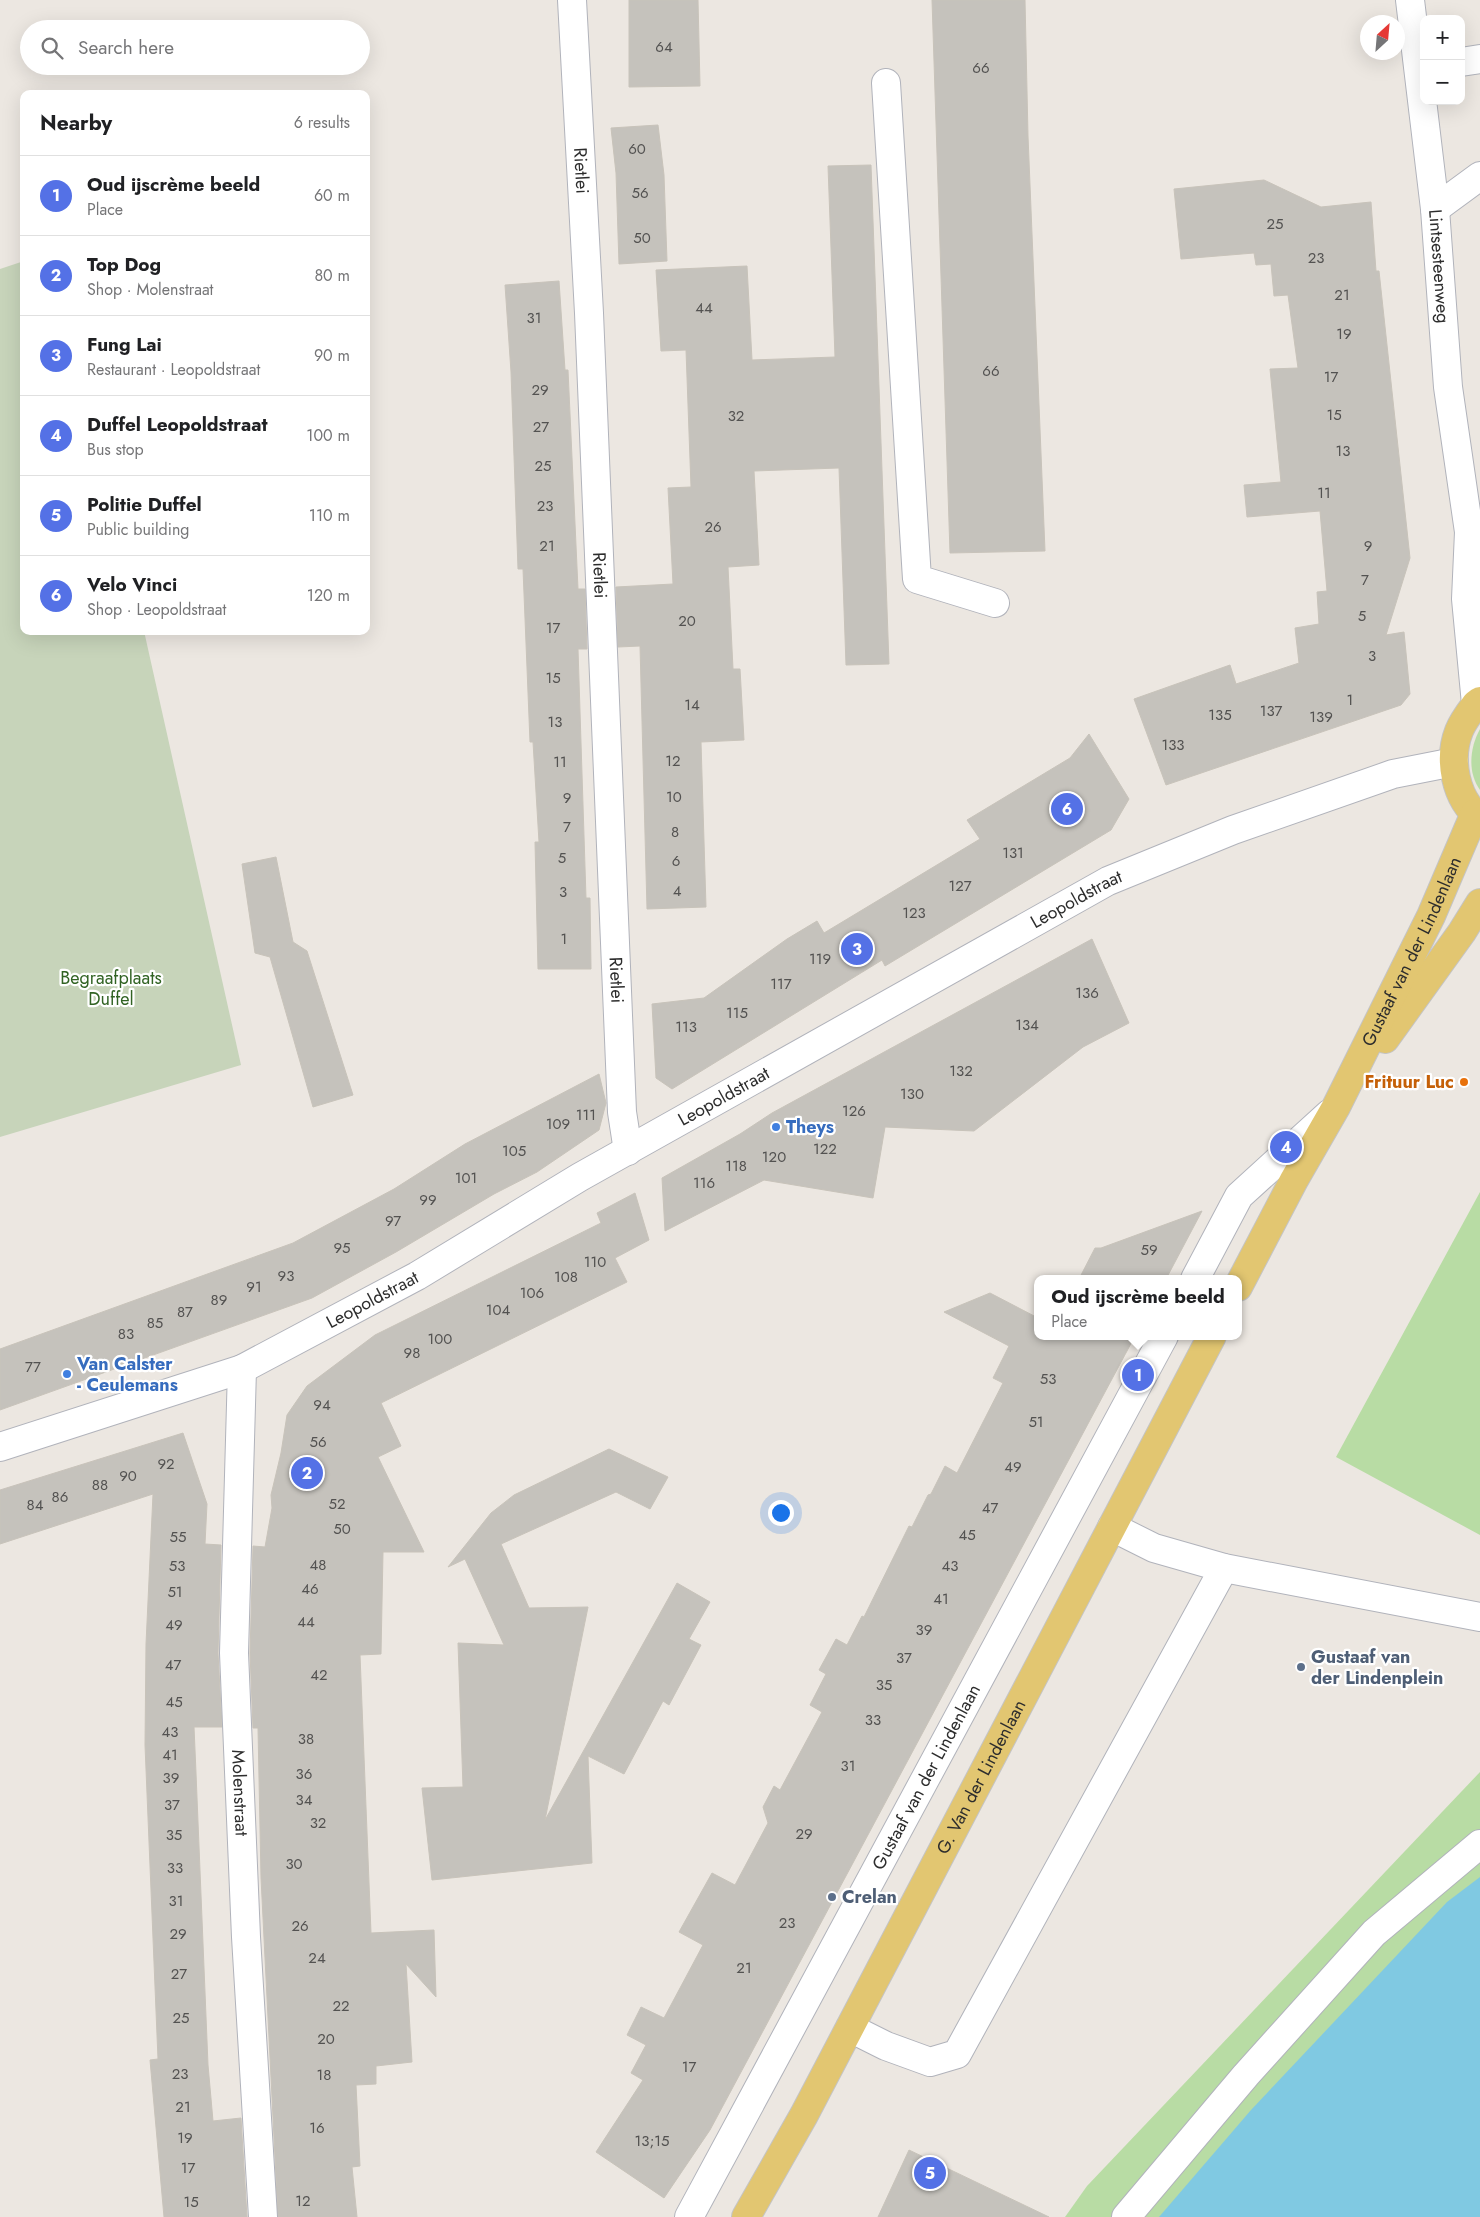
<!DOCTYPE html>
<meta charset="utf-8">
<style>
body{margin:0;font-family:Jost,sans-serif;background:#f6f6f6;color:#202124}
.controls{position:absolute;right:15px;top:15px;display:grid;overflow:hidden;border-radius:10px;box-shadow:0 5px 20px #0002}
.controls button{width:45px;height:45px;display:grid;place-items:center;padding:0;border:0;border-bottom:1px solid #e0e0e0;background:#fff;color:#202124;font:25px sans-serif}
.compass{position:absolute;left:1360px;top:15px;width:45px;height:45px;border-radius:50%;background:#fff;box-shadow:0 5px 20px #0002;rotate:26deg}
.you{position:absolute;left:780px;top:1512px;width:18px;height:18px;margin:-12px;border:4px solid #fff;border-radius:50%;background:#1a73e8;box-shadow:0 0 0 8px #1a73e833}
.badge{display:grid;place-items:center;width:32px;height:32px;border-radius:50%;background:#5471e6;color:#fff;font-size:16px;font-weight:700}
.pin{position:absolute;translate:-50% -50%;border:2px solid #fff;box-shadow:0 1px 5px #0006}
.popup{position:absolute;left:1034px;top:1275px;width:208px;height:65px;box-sizing:border-box;display:grid;place-content:center;border-radius:10px;background:#fff;filter:drop-shadow(0 1px 4px #0005);font-size:16px;white-space:nowrap;color:#757577}
.popup b{font-size:19px;color:#202124}
.popup::after{content:'';position:absolute;left:50%;top:100%;margin-left:-10px;border:10px solid transparent;border-top-color:#fff}
.list{margin:0;padding:0;list-style:none}
h2{display:flex;justify-content:space-between;align-items:center;height:65px;margin:0;padding:0 20px;font-size:21px}
h2 small{font-size:16px;font-weight:400;color:#757577}
.list li{display:grid;grid-template-columns:32px 1fr auto;gap:15px;align-items:center;box-sizing:border-box;height:80px;padding:0 20px;border-top:1px solid #e0e0e0}
.list b{display:block;font-size:19px;white-space:nowrap}
.list p{margin:0;font-size:16px;white-space:nowrap;color:#757577}
.list em{font-size:16px;font-style:normal;color:#757577}
.icon{flex:none;width:28px;height:28px;fill:none;stroke:currentColor;stroke-width:2;stroke-linecap:round;stroke-linejoin:round}
.map{position:relative;flex:none;width:1480px;height:2217px;overflow:hidden}
.search{position:absolute;background:#fff;box-shadow:0 5px 20px #0002;left:20px;top:20px;width:350px;height:55px;display:flex;align-items:center;gap:12px;box-sizing:border-box;padding:0 18px;border-radius:28px;color:#757577;font-size:19px}
.panel{position:absolute;background:#fff;box-shadow:0 5px 20px #0002;left:20px;top:90px;width:350px;height:545px;border-radius:10px}
.map>svg:first-child{display:block}
</style>
<div class="map">
<svg width="1480" height="2217" viewBox="0 0 1480 2217">
<rect width="100%" height="100%" fill="#ece7e1"/>
<g fill="#b8dca4">
<path d="M1480,729V790C1467,772 1470,747 1480,729Z"/>
<path d="M1480,1192V1535L1336,1457Z"/>
<path d="M1480,1772V1974L1225,2217H1065L1087,2186Z"/>
</g>
<path fill="#c7d4ba" d="M24,261V631H144L241,1065L0,1137V269Z"/>
<path fill="#80c9e2" d="M1480,1877V2217H1159L1251,2110L1447,1902Z"/>
<g fill="#c5c2bc" stroke="#c8c3ba">
<path d="M629,0H698L700,86L629,87Z"/>
<path d="M932,0H1025L1028,136L1045,551L950,553Z"/>
<path d="M658,125L664,175L667,261L619,264L616,173L611,128Z"/>
<path d="M871,165L889,664L846,665L839,468L754,471L759,565L728,567L733,669H740L744,740L701,742L706,907L647,909L640,646L618,647L616,587L673,584L668,488L691,487L686,350L661,351L656,270L747,266L752,360L835,357L828,166Z"/>
<path d="M1264,180L1321,207L1371,202L1376,271H1379L1410,558L1386,635L1404,632L1410,694L1401,705L1166,785L1134,699L1230,665L1236,684L1299,663L1295,628L1319,624L1317,592L1327,591L1320,511L1247,517L1244,485L1281,482L1270,369L1298,368L1288,295L1274,296L1271,264L1256,265L1254,253L1181,259L1174,189Z"/>
<path d="M559,281L565,370H568L578,589H585L587,649H578L586,898H590L591,969H538L535,842H539L533,742H530L523,569H518L511,372L505,285Z"/>
<path d="M1089,734L1129,799L1111,830L885,966L882,960L672,1089L656,1078L652,1004L704,998L787,939L817,921L824,933L980,839L967,820L1070,758Z"/>
<path d="M276,857L293,942L307,951L353,1095L313,1107L270,957L255,953L242,864Z"/>
<path d="M1092,939L1129,1023L1083,1047L974,1131L885,1127L873,1198L764,1180L665,1231L662,1178L740,1134L772,1113Z"/>
<path d="M599,1074L606,1103L599,1130L537,1172L494,1194L396,1252L312,1298L0,1410V1349L293,1243L394,1189L465,1144Z"/>
<path d="M635,1193L649,1240L615,1258L627,1282L381,1403L401,1446L378,1457L424,1552H383L381,1654L360,1655L371,1933L434,1930L436,1997L406,1964L412,2062L376,2066V2084L356,2085L360,2166L352,2167L357,2217H278L261,1878L258,1728H253L250,1653L253,1546L265,1547L272,1508L271,1495L281,1453L287,1415L307,1386L375,1335L601,1223L597,1213Z"/>
<path d="M1202,1211L1166,1279H1079L1095,1248H1101Z"/>
<path d="M990,1293L1038,1318V1336H1135L710,2130L664,2198L596,2152L643,2080L631,2073L646,2045L627,2035L641,2007L664,2018L703,1945L679,1932L712,1873L735,1885L768,1823L763,1807L774,1786L780,1790L822,1712L810,1705L826,1674L819,1670L836,1639L847,1645L862,1616L864,1617L909,1526L912,1527L928,1495L931,1494L945,1466L957,1473L1003,1383L993,1378L1009,1346L944,1312Z"/>
<path d="M183,1433L207,1504L205,1544L221,1545L218,1653L222,1727H194L196,1773L208,2065L213,2121L241,2118L247,2217H164L150,2060L158,2059L145,1745L146,1644L153,1494L0,1544V1490Z"/>
<path d="M609,1449L668,1477L650,1509L616,1492L501,1544L529,1608L588,1607L545,1820L677,1583L710,1602L689,1639L701,1645L669,1705L663,1701L624,1774L588,1756L592,1863L432,1880L422,1788L463,1787L458,1643L504,1645L465,1559L448,1567L491,1513L514,1495Z"/>
<path d="M909,2150L1049,2217H878Z"/>
</g>
<g fill="none" stroke-linecap="round" stroke-linejoin="round">
<g stroke="#b1b3bb" stroke-width="30">
<g id="minor">
<path id="s1" d="M572,0L589,313L622,1112L628,1151"/>
<path id="s2" d="M1410,0L1435,209L1448,387L1469,532L1466,599L1476,704"/>
<path d="M1461,62L1480,59"/>
<path d="M886,83L917,579L995,603"/>
<path d="M1435,209L1480,176"/>
<path d="M1195,1279L1239,1196L1329,1114"/>
<path id="s3" d="M242,1369L234,1653L246,1937L263,2217"/>
<path id="s4" d="M0,1447L242,1369L417,1276L580,1177L1108,881L1233,830L1393,774L1454,762"/>
<path d="M1112,1527L1154,1548L1224,1568L1480,1617"/>
<path d="M850,2028L886,2046L930,2062L957,2054L1224,1568"/>
<path id="s5" d="M689,2217L1164,1336"/>
<path d="M1126,2217L1246,2075L1374,1933L1480,1844"/>
</g>
</g>
<g stroke="#c4c4c4" stroke-width="30">
<g id="major">
<path d="M1480,701L1476,704C1470,712 1463,721 1459,731C1448,759 1455,799 1480,818"/>
<path d="M1385,1039L1462,932L1480,903"/>
<path id="s6" d="M1238,1287L1294,1180L1336,1107L1431,916L1475,813"/>
<path id="s7" d="M746,2217L804,2115L1212,1336"/>
</g>
</g>
<use href="#minor" stroke="#fff" stroke-width="28"/>
<use href="#major" stroke="#e2c671" stroke-width="28"/>
</g>
<circle fill="#e8710a" stroke="#fff" stroke-width="2" cx="1464" cy="1082" r="5"/>
<g fill="#3f7fe0" stroke="#fff" stroke-width="2">
<circle cx="776" cy="1127" r="5"/>
<circle cx="67" cy="1374" r="5"/>
</g>
<g fill="#5c6f8a" stroke="#fff" stroke-width="2">
<circle cx="1301" cy="1667" r="5"/>
<circle cx="832" cy="1897" r="5"/>
</g>
<g text-anchor="middle" stroke-width="4.5" stroke-linejoin="round" paint-order="stroke">
<g font-size="15" fill="#535251">
<text x="664" y="52">64</text>
<text x="981" y="73">66</text>
<text x="637" y="154">60</text>
<text x="640" y="198">56</text>
<text x="1275" y="229">25</text>
<text x="642" y="243">50</text>
<text x="1316" y="263">23</text>
<text x="1342" y="300">21</text>
<text x="704" y="313">44</text>
<text x="534" y="323">31</text>
<text x="1344" y="339">19</text>
<text x="991" y="376">66</text>
<text x="1331" y="382">17</text>
<text x="540" y="395">29</text>
<text x="1334" y="420">15</text>
<text x="736" y="421">32</text>
<text x="541" y="432">27</text>
<text x="1343" y="456">13</text>
<text x="543" y="471">25</text>
<text x="1324" y="498">11</text>
<text x="545" y="511">23</text>
<text x="713" y="532">26</text>
<text x="547" y="551">21</text>
<text x="1368" y="551">9</text>
<text x="1365" y="585">7</text>
<text x="1362" y="621">5</text>
<text x="687" y="626">20</text>
<text x="553" y="633">17</text>
<text x="1372" y="661">3</text>
<text x="553" y="683">15</text>
<text x="1350" y="705">1</text>
<text x="692" y="710">14</text>
<text x="1271" y="716">137</text>
<text x="1220" y="720">135</text>
<text x="1321" y="722">139</text>
<text x="555" y="727">13</text>
<text x="1173" y="750">133</text>
<text x="673" y="766">12</text>
<text x="560" y="767">11</text>
<text x="674" y="802">10</text>
<text x="567" y="803">9</text>
<text x="567" y="832">7</text>
<text x="675" y="837">8</text>
<text x="1013" y="858">131</text>
<text x="562" y="863">5</text>
<text x="676" y="866">6</text>
<text x="960" y="891">127</text>
<text x="677" y="896">4</text>
<text x="563" y="897">3</text>
<text x="914" y="918">123</text>
<text x="564" y="944">1</text>
<text x="820" y="964">119</text>
<text x="781" y="989">117</text>
<text x="1087" y="998">136</text>
<text x="737" y="1018">115</text>
<text x="1027" y="1030">134</text>
<text x="686" y="1032">113</text>
<text x="961" y="1076">132</text>
<text x="912" y="1099">130</text>
<text x="854" y="1116">126</text>
<text x="586" y="1120">111</text>
<text x="558" y="1129">109</text>
<text x="825" y="1154">122</text>
<text x="514" y="1156">105</text>
<text x="774" y="1162">120</text>
<text x="736" y="1171">118</text>
<text x="466" y="1183">101</text>
<text x="704" y="1188">116</text>
<text x="428" y="1205">99</text>
<text x="393" y="1226">97</text>
<text x="342" y="1253">95</text>
<text x="1149" y="1255">59</text>
<text x="595" y="1267">110</text>
<text x="286" y="1281">93</text>
<text x="566" y="1282">108</text>
<text x="254" y="1292">91</text>
<text x="532" y="1298">106</text>
<text x="219" y="1305">89</text>
<text x="498" y="1315">104</text>
<text x="185" y="1317">87</text>
<text x="155" y="1328">85</text>
<text x="126" y="1339">83</text>
<text x="440" y="1344">100</text>
<text x="412" y="1358">98</text>
<text x="33" y="1372">77</text>
<text x="1048" y="1384">53</text>
<text x="322" y="1410">94</text>
<text x="1036" y="1427">51</text>
<text x="318" y="1447">56</text>
<text x="166" y="1469">92</text>
<text x="1013" y="1472">49</text>
<text x="128" y="1481">90</text>
<text x="100" y="1490">88</text>
<text x="60" y="1502">86</text>
<text x="337" y="1509">52</text>
<text x="35" y="1510">84</text>
<text x="990" y="1513">47</text>
<text x="342" y="1534">50</text>
<text x="967" y="1540">45</text>
<text x="178" y="1542">55</text>
<text x="318" y="1570">48</text>
<text x="177" y="1571">53</text>
<text x="950" y="1571">43</text>
<text x="310" y="1594">46</text>
<text x="175" y="1597">51</text>
<text x="941" y="1604">41</text>
<text x="306" y="1627">44</text>
<text x="174" y="1630">49</text>
<text x="924" y="1635">39</text>
<text x="904" y="1663">37</text>
<text x="173" y="1670">47</text>
<text x="319" y="1680">42</text>
<text x="884" y="1690">35</text>
<text x="174" y="1707">45</text>
<text x="873" y="1725">33</text>
<text x="170" y="1737">43</text>
<text x="306" y="1744">38</text>
<text x="170" y="1760">41</text>
<text x="848" y="1771">31</text>
<text x="304" y="1779">36</text>
<text x="171" y="1783">39</text>
<text x="304" y="1805">34</text>
<text x="172" y="1810">37</text>
<text x="318" y="1828">32</text>
<text x="804" y="1839">29</text>
<text x="174" y="1840">35</text>
<text x="294" y="1869">30</text>
<text x="175" y="1873">33</text>
<text x="176" y="1906">31</text>
<text x="787" y="1928">23</text>
<text x="300" y="1931">26</text>
<text x="178" y="1939">29</text>
<text x="317" y="1963">24</text>
<text x="744" y="1973">21</text>
<text x="179" y="1979">27</text>
<text x="341" y="2011">22</text>
<text x="181" y="2023">25</text>
<text x="326" y="2044">20</text>
<text x="689" y="2072">17</text>
<text x="180" y="2079">23</text>
<text x="324" y="2080">18</text>
<text x="183" y="2112">21</text>
<text x="317" y="2133">16</text>
<text x="185" y="2143">19</text>
<text x="652" y="2146">13;15</text>
<text x="188" y="2173">17</text>
<text x="303" y="2206">12</text>
<text x="191" y="2207">15</text>
</g>
<g font-size="18" fill="#2d2d2d" stroke="#fff">
<text dy="6" stroke="none"><textPath href="#s1" startOffset="171">Rietlei</textPath></text>
<text dy="6" stroke="none"><textPath href="#s2" startOffset="268">Lintsesteenweg</textPath></text>
<text dy="6" stroke="none"><textPath href="#s1" startOffset="576">Rietlei</textPath></text>
<text dy="6" stroke="none"><textPath href="#s4" startOffset="1212">Leopoldstraat</textPath></text>
<text dy="6" stroke="none"><textPath href="#s6" startOffset="378">Gustaaf van der Lindenlaan</textPath></text>
<text dy="6" stroke="none"><textPath href="#s1" startOffset="981">Rietlei</textPath></text>
<text dy="6" stroke="none"><textPath href="#s4" startOffset="808">Leopoldstraat</textPath></text>
<text dy="6" stroke="none"><textPath href="#s4" startOffset="402">Leopoldstraat</textPath></text>
<text dy="6" stroke="none"><textPath href="#s5" startOffset="500">Gustaaf van der Lindenlaan</textPath></text>
<text dy="6" stroke="none"><textPath href="#s7" startOffset="499">G. Van der Lindenlaan</textPath></text>
<text dy="6" stroke="none"><textPath href="#s3" startOffset="424">Molenstraat</textPath></text>
</g>
<g font-size="18" fill="#316323" stroke="#fff">
<text x="111" y="984">Begraafplaats<tspan x="111" dy="21">Duffel</tspan></text>
</g>
<g font-size="18" font-weight="bold" fill="#c56008" stroke="#fff" text-anchor="end">
<text x="1454" y="1088">Frituur Luc</text>
</g>
<g font-size="18" font-weight="bold" fill="#366cbe" stroke="#fff" text-anchor="start">
<text x="786" y="1133">Theys</text>
<text x="77" y="1370">Van Calster<tspan x="77" dy="21">- Ceulemans</tspan></text>
</g>
<g font-size="18" font-weight="bold" fill="#4e5e75" stroke="#fff" text-anchor="start">
<text x="1311" y="1663">Gustaaf van<tspan x="1311" dy="21">der Lindenplein</tspan></text>
<text x="842" y="1903">Crelan</text>
</g>
</g>
</svg>
<div class="controls">
<button>+</button>
<button>−</button>
</div>
<svg class="compass" viewBox="-18 -18 36 36"><path d="M0-13l5 13h-10z" fill="#e53935"/><path d="M0 13l5-13h-10z" fill="#757577"/></svg>
<div class="you"></div>
<div class="pin badge" style="left:1138px;top:1375px">1</div>
<div class="popup"><b>Oud ijscrème beeld</b>Place</div>
<div class="pin badge" style="left:307px;top:1473px">2</div>
<div class="pin badge" style="left:857px;top:949px">3</div>
<div class="pin badge" style="left:1286px;top:1147px">4</div>
<div class="pin badge" style="left:930px;top:2173px">5</div>
<div class="pin badge" style="left:1067px;top:809px">6</div>
<div class="search"><svg class="icon" aria-label="search" viewBox="0 0 24 24"><circle cx="10" cy="10" r="6"/><path d="M15 15l6 6"/></svg>Search here</div>
<section class="panel">
<h2>Nearby<small>6 results</small></h2>
<ul class="list">
<li><span class="badge">1</span><div><b>Oud ijscrème beeld</b><p>Place</p></div><em>60 m</em></li>
<li><span class="badge">2</span><div><b>Top Dog</b><p>Shop · Molenstraat</p></div><em>80 m</em></li>
<li><span class="badge">3</span><div><b>Fung Lai</b><p>Restaurant · Leopoldstraat</p></div><em>90 m</em></li>
<li><span class="badge">4</span><div><b>Duffel Leopoldstraat</b><p>Bus stop</p></div><em>100 m</em></li>
<li><span class="badge">5</span><div><b>Politie Duffel</b><p>Public building</p></div><em>110 m</em></li>
<li><span class="badge">6</span><div><b>Velo Vinci</b><p>Shop · Leopoldstraat</p></div><em>120 m</em></li>
</ul>
</section>
</div>
